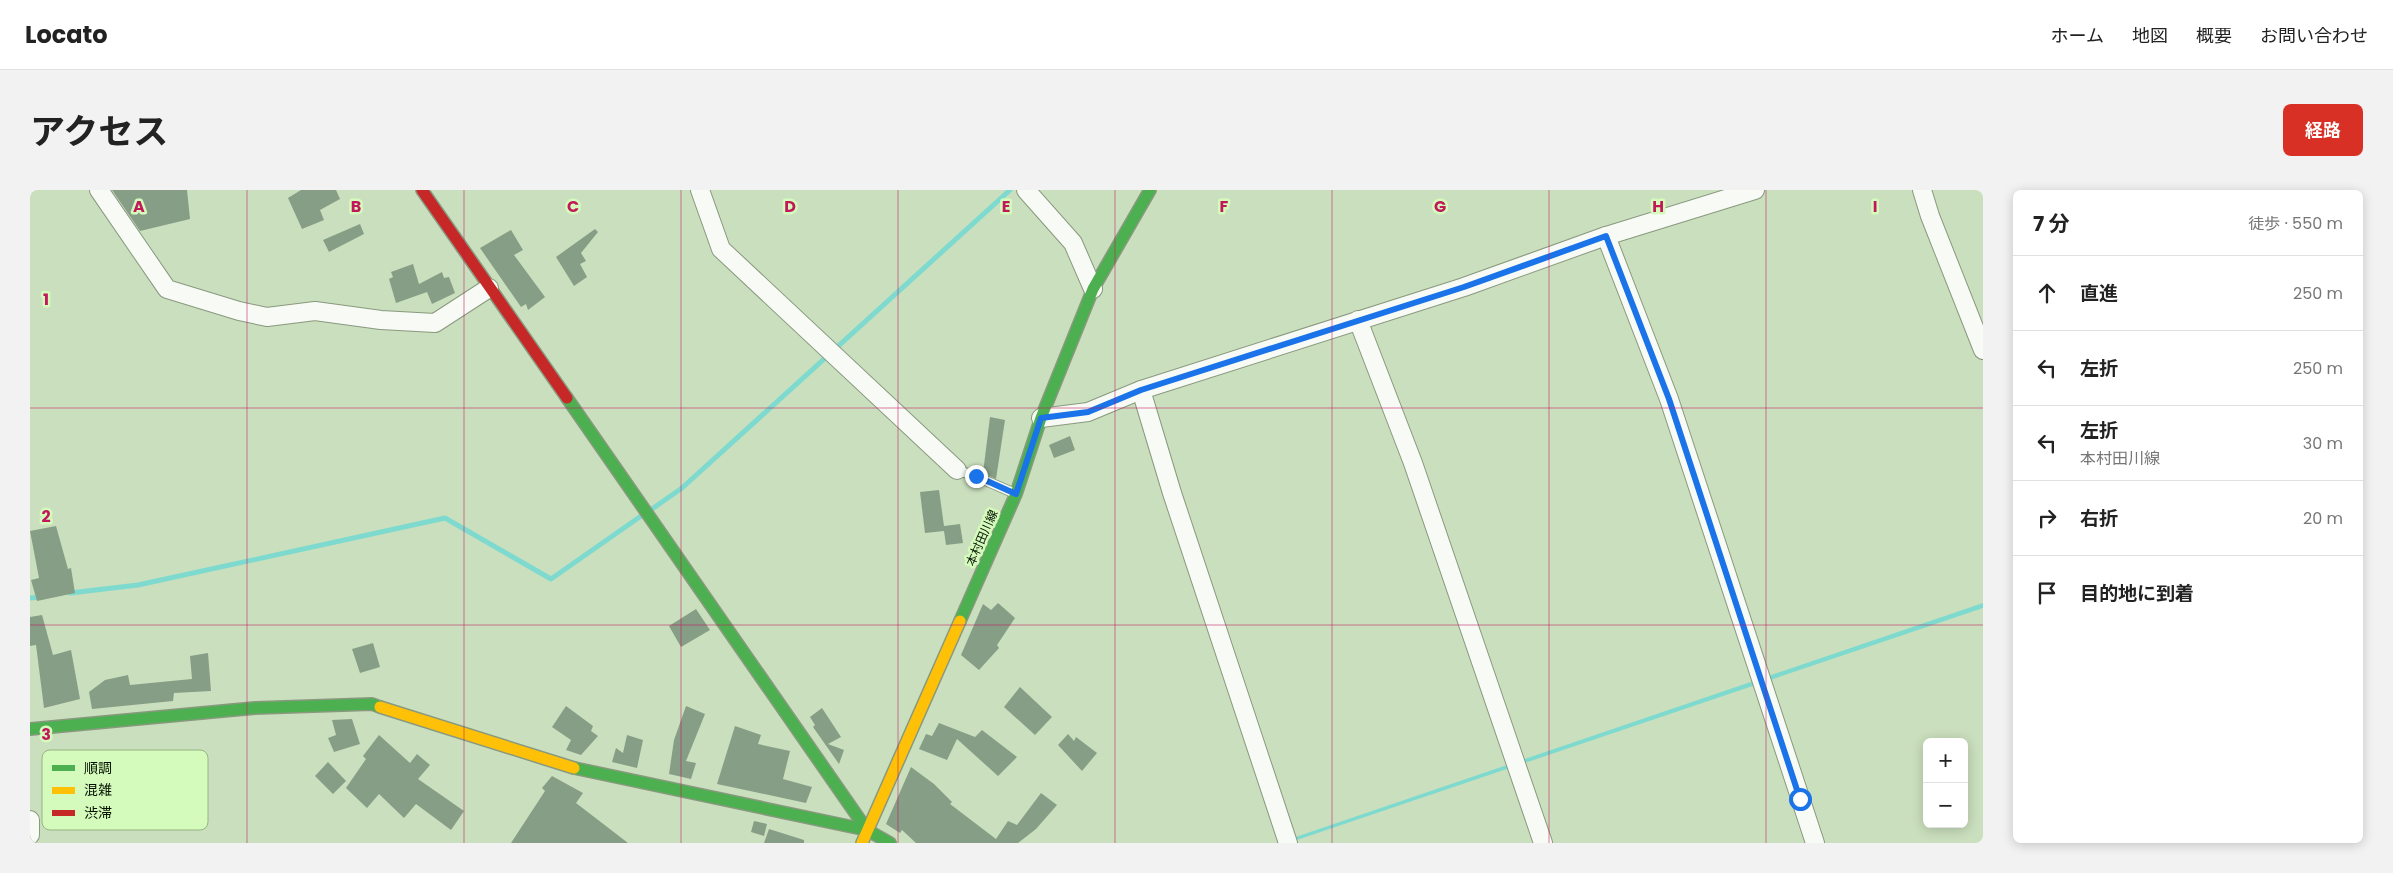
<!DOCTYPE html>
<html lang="ja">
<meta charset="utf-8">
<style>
body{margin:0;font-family:Poppins,"Noto Sans JP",sans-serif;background:#f2f2f2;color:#222}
.controls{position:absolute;right:15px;bottom:15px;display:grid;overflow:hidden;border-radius:8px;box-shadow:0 2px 12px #0003}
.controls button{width:45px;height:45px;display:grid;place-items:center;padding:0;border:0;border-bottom:1px solid #e0e0e0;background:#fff;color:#222;font:25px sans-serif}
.stop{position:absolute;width:15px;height:15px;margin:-11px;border:4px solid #1a73e8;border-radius:50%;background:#fff}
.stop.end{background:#1a73e8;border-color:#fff;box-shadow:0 1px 5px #0008}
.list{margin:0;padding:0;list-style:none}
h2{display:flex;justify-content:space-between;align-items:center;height:65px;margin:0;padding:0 20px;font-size:21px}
h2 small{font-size:16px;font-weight:400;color:#767676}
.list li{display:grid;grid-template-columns:32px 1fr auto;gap:15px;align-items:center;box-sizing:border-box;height:75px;padding:0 20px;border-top:1px solid #e0e0e0}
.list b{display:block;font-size:19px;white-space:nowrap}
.list p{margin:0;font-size:16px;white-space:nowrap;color:#767676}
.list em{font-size:16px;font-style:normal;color:#767676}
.icon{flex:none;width:28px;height:28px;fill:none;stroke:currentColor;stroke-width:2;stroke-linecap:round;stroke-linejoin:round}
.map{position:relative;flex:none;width:1953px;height:653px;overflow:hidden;border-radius:8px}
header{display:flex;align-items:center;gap:30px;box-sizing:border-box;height:70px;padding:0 25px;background:#fff;border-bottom:1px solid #e0e0e0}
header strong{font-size:24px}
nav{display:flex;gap:28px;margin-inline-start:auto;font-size:18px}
.intro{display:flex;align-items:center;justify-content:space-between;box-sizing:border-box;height:120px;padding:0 30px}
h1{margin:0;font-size:35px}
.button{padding:12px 22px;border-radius:8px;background:#d93025;color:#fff;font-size:18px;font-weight:700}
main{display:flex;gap:30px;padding:0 30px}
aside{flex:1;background:#fff;border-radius:8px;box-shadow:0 2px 12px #0003}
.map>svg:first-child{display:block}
</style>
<header>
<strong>Locato</strong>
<nav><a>ホーム</a><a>地図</a><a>概要</a><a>お問い合わせ</a></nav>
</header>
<div class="intro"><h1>アクセス</h1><a class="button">経路</a></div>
<main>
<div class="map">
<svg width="1953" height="653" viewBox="0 0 1953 653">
<rect width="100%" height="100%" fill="#cadfbd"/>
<path fill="#7edace" d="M1953,413V418L1258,653H1248Z"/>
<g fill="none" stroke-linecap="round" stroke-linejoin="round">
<g stroke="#7edace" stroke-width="5">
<path d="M622,319L652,298L980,0"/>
<path d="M40,403L108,395L415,328L521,389L611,326"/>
<path d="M0,408L12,407"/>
</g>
</g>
<g fill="#879e86">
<path d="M82,0H157L160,29L110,41Z"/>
<path d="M271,0H306L310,9L290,20L294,30L272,39L258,8Z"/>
<path d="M330,34L334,44L299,62L293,50Z"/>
<path d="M565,39L568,42L551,63L556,71L550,74L557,87L544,96L526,67Z"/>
<path d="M481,40L493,60L484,65L515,107L498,120L496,114L491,117L450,58Z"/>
<path d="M383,74L389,94L412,82L414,88L419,87L425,103L402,114L397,102L366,113L359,89L363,87L361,82Z"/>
<path d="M960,227L975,230L966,289L953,283Z"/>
<path d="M1040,246L1045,260L1024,268L1019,255Z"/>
<path d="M909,300L914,336L930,334L933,353L916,355L914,341L895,343L890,302Z"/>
<path d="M26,336L38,379L41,378L45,403L7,411L1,390L9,388L0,341Z"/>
<path d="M968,413L985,428L967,455L969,458L949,480L931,465L953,414L961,420Z"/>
<path d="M666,419L680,440L651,457L639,436Z"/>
<path d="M12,425L23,465L41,460L50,509L14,518L6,455L0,456V427Z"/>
<path d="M343,453L350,477L330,483L322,459Z"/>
<path d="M178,463L181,501L144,503L143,511L62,519L59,502L75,490L98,485L100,495L162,489L160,466Z"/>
<path d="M990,497L1022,527L1005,545L974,517Z"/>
<path d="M536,516L563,536L561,541L568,546L551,565L536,560L541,550L522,537Z"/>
<path d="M656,516L675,524L656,571L666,573L661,589L639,584L644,550Z"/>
<path d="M792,518L811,547L798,554L814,560L809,574L783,537L785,535L780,527Z"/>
<path d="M322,529L330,554L304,562L298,548L306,545L302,530Z"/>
<path d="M909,533L945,547L952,540L987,567L968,586L927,549L917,570L889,559L896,544L902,546Z"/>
<path d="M705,536L731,545L728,554L760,561L753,589L782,597L776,613L687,594Z"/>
<path d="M1038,544L1044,551L1046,547L1067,563L1052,581L1028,555Z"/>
<path d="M349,545L380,573L387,564L400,575L388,589L434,621L421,640L386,614L374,628L349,604L337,618L316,598L336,569L333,566Z"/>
<path d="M597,545L613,550L607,578L582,572L586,558L593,563Z"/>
<path d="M298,572L316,591L303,604L285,586Z"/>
<path d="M881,577L904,594L922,612L920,614L966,649L978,631L987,635L1011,603L1027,615L1006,639L988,653H886L872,640L870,643L856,634Z"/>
<path d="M522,586L553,603L546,613L598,653H481L515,601L512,598Z"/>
<path d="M724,631L737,634L734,646L721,642Z"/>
<path d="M739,639L774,650V653H734Z"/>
</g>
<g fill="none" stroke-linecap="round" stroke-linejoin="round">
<g stroke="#89997f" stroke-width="11">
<path id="lane" d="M927,280L945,286L984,303"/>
</g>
<g stroke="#89997f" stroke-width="20">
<g id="street">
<path d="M69,0L137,99L209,121L237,127L285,121L351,130L405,133L459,98"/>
<path d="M670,0L691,59L927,280"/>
<path d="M996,0L1043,53L1063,99"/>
<path d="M1892,0L1900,26L1953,160"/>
<path d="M1576,46L1639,209L1785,653"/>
<path d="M1328,130L1383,273L1513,653"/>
<path d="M1111,200L1142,303L1258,653"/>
<path d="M1011,228L1058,222L1111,200L1434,97L1576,46L1725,0"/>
<path d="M0,630V645"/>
</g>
</g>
<g stroke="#89997f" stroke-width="14">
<g id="fast">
<path d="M537,208L837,640"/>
<path d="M930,431L986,304L1011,228L1063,99L1120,0"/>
<path d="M0,539L225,518L342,514L350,517"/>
<path d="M544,578L837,640L860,653"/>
</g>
</g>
<g stroke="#89997f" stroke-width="14">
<g id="slow">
<path d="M350,517L544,578"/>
<path d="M832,653L930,431"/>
</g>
</g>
<g stroke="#89997f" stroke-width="14">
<path id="jam" d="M392,0L537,208"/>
</g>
<use href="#lane" stroke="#f7faf5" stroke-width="9"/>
<use href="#street" stroke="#f7faf5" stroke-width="18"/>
<use href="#fast" stroke="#4caf50" stroke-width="11"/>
<use href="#slow" stroke="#ffc107" stroke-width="11"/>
<use href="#jam" stroke="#c62828" stroke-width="11"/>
</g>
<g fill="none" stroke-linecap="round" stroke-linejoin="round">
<path stroke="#1a73e8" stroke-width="6" d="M946,286L986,304L1011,228L1058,222L1111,200L1434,97L1576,46L1639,209L1770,609"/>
</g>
<path fill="none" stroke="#c2185b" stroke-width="1" stroke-opacity="0.55" d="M217,0V653M434,0V653M651,0V653M868,0V653M1085,0V653M1302,0V653M1519,0V653M1736,0V653M0,218H1953M0,435H1953"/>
<g text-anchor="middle" stroke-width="5" stroke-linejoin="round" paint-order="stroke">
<g font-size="12" fill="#041000" stroke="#d4fbbb">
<text transform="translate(952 348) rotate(-66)" y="4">本村田川線</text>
</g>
</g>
<rect x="12" y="560" width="166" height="80" rx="8" fill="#d4fbbb" stroke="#96b483" stroke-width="1"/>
<rect x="22" y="575" width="23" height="6" fill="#4caf50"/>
<rect x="22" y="597" width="23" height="7" fill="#ffc107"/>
<rect x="22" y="620" width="23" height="6" fill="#c62828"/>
<g font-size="14" fill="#041000">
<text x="54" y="583">順調</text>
<text x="54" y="605">混雑</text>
<text x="54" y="628">渋滞</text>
</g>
<g font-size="16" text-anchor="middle" font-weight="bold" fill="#c2185b" stroke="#d4fbbb" stroke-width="5" stroke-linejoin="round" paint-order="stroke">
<text x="109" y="22">A</text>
<text x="326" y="22">B</text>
<text x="543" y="22">C</text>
<text x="760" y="22">D</text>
<text x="976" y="22">E</text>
<text x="1194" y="22">F</text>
<text x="1410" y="22">G</text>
<text x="1628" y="22">H</text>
<text x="1845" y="22">I</text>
<text x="16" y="115">1</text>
<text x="16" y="332">2</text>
<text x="16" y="550">3</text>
</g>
</svg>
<div class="controls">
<button>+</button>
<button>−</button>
</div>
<div class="stop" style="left:1770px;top:609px"></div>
<div class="stop end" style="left:946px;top:286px"></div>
</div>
<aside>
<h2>7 分<small>徒歩 · 550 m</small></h2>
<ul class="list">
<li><svg class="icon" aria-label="ahead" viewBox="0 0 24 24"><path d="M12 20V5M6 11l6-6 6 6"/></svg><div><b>直進</b></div><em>250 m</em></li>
<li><svg class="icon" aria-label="left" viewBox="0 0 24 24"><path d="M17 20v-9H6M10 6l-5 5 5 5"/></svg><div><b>左折</b></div><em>250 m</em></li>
<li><svg class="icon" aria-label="left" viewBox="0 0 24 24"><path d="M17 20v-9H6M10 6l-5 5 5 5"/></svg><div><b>左折</b><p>本村田川線</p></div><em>30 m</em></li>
<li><svg class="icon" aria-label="right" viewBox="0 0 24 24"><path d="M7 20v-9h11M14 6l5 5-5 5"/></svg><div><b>右折</b></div><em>20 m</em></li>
<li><svg class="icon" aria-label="arrive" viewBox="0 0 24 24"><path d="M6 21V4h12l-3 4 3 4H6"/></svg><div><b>目的地に到着</b></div></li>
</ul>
</aside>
</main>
